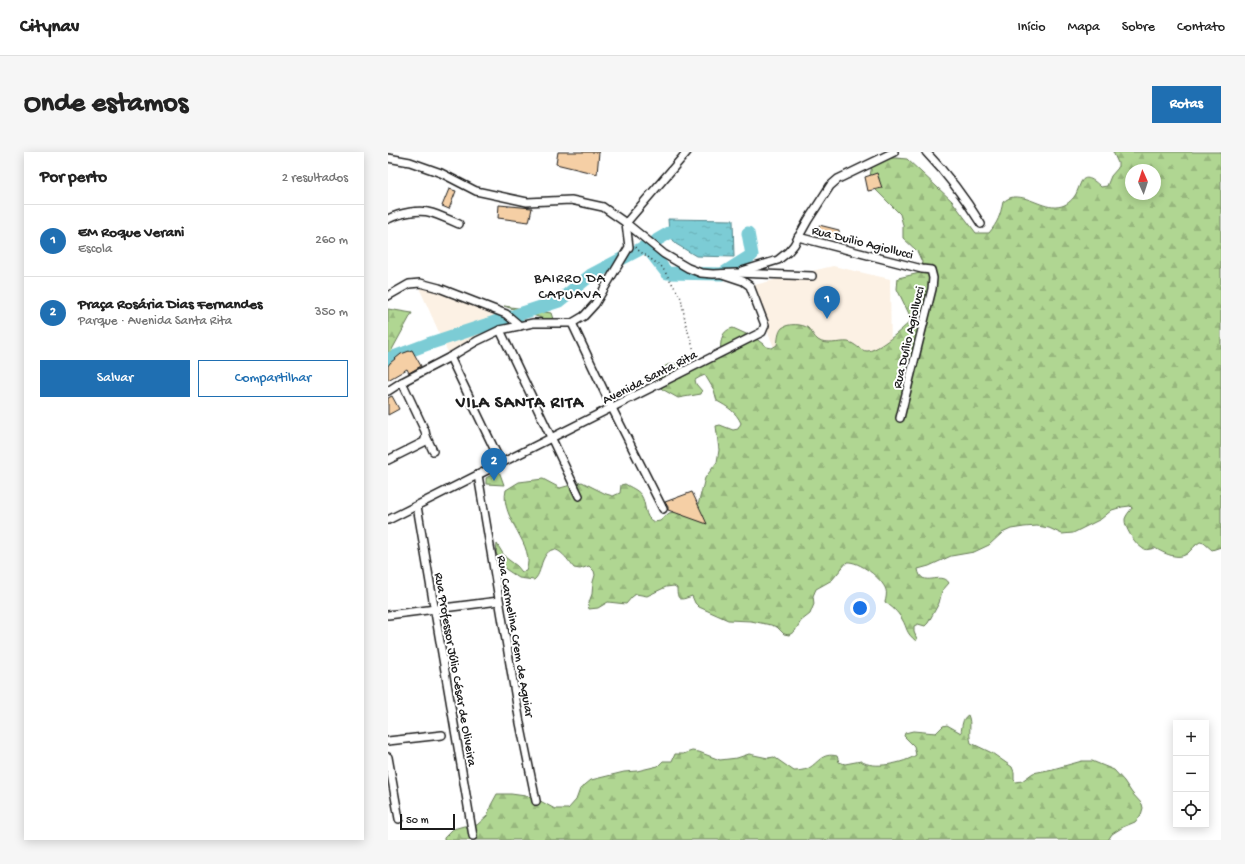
<!DOCTYPE html>
<html lang="pt">
<meta charset="utf-8">
<style>
body{margin:0;font-family:"Gochi Hand",sans-serif;background:#f6f6f6;color:#222}
.controls{position:absolute;right:12px;bottom:12px;display:grid;overflow:hidden;border-radius:0px;box-shadow:0 2px 10px #0003}
.controls button{width:36px;height:36px;display:grid;place-items:center;padding:0;border:0;border-bottom:1px solid #e0e0e0;background:#fff;color:#222;font:20px sans-serif}
.compass{position:absolute;left:737px;top:12px;width:36px;height:36px;border-radius:50%;background:#fff;box-shadow:0 2px 10px #0003;rotate:357deg}
.scale{position:absolute;left:12px;bottom:10px;width:55px;box-sizing:border-box;padding-left:4px;border:2px solid #1c1c1c;border-top:0;font-size:11px;line-height:14px;white-space:nowrap;color:#1c1c1c;-webkit-text-stroke:3px #fff;paint-order:stroke}
.you{position:absolute;left:472px;top:456px;width:14px;height:14px;margin:-10px;border:3px solid #fff;border-radius:50%;background:#1a73e8;box-shadow:0 0 0 6px #1a73e833}
.badge{display:grid;place-items:center;width:26px;height:26px;border-radius:50%;background:#1f6fb2;color:#fff;font-size:13px;font-weight:700}
.pin{position:absolute;translate:-50% -33px;filter:drop-shadow(0 1px 2px #0008)}
.pin::after{content:'';position:absolute;top:21px;width:14px;height:12px;background:inherit;clip-path:polygon(0 0,100% 0,50% 100%)}
.list{margin:0;padding:0;list-style:none}
h2{display:flex;justify-content:space-between;align-items:center;height:52px;margin:0;padding:0 16px;font-size:17px}
h2 small{font-size:13px;font-weight:400;color:#767676}
.list li{display:grid;grid-template-columns:26px 1fr auto;gap:12px;align-items:center;box-sizing:border-box;height:72px;padding:0 16px;border-top:1px solid #e0e0e0}
.list b{display:block;font-size:15px;white-space:nowrap}
.list p{margin:0;font-size:13px;white-space:nowrap;color:#767676}
.list em{font-size:13px;font-style:normal;color:#767676}
.actions{display:flex;gap:8px;padding:12px 16px}
.actions a{flex:1;padding:9px 0;border:1px solid #1f6fb2;border-radius:0px;text-align:center;font-size:14px;color:#1f6fb2}
.actions .main{background:#1f6fb2;color:#fff}
.icon{flex:none;width:22px;height:22px;fill:none;stroke:currentColor;stroke-width:2;stroke-linecap:round;stroke-linejoin:round}
.map{position:relative;flex:none;width:833px;height:688px;overflow:hidden;border-radius:0px}
header{display:flex;align-items:center;gap:24px;box-sizing:border-box;height:56px;padding:0 20px;background:#fff;border-bottom:1px solid #e0e0e0}
header strong{font-size:19px}
nav{display:flex;gap:22px;margin-inline-start:auto;font-size:14px}
.intro{display:flex;align-items:center;justify-content:space-between;box-sizing:border-box;height:96px;padding:0 24px}
h1{margin:0;font-size:28px}
.button{padding:10px 18px;border-radius:0px;background:#1f6fb2;color:#fff;font-size:14px;font-weight:700}
main{display:flex;gap:24px;padding:0 24px}
aside{flex:1;background:#fff;border-radius:0px;box-shadow:0 2px 10px #0003}
.map>svg:first-child{display:block}
</style>
<header>
<strong>Citynav</strong>
<nav><a>Início</a><a>Mapa</a><a>Sobre</a><a>Contato</a></nav>
</header>
<div class="intro"><h1>Onde estamos</h1><a class="button">Rotas</a></div>
<main>
<aside>
<h2>Por perto<small>2 resultados</small></h2>
<ul class="list">
<li><span class="badge">1</span><div><b>EM Roque Verani</b><p>Escola</p></div><em>260 m</em></li>
<li><span class="badge">2</span><div><b>Praça Rosária Dias Fernandes</b><p>Parque · Avenida Santa Rita</p></div><em>350 m</em></li>
</ul>
<div class="actions"><a class="main">Salvar</a><a>Compartilhar</a></div>
</aside>
<div class="map">
<svg width="833" height="688" viewBox="0 0 833 688">
<defs>
<pattern id="forest-firs" width="22" height="20" patternUnits="userSpaceOnUse"><rect width="22" height="20" fill="#b0d692"/><path d="M5 1l3.5 6h-7zM16 11l3.5 6h-7z" fill="#97b77d"/></pattern>
<pattern id="park-tufts" width="24" height="20" patternUnits="userSpaceOnUse"><rect width="24" height="20" fill="#b0d692"/><path d="M3 7l-1-3M5 7V3M7 7l1-3M15 17l-1-3M17 17v-4M19 17l1-3" fill="none" stroke="#97b77d"/></pattern>
<pattern id="water-ripples" width="26" height="14" patternUnits="userSpaceOnUse"><rect width="26" height="14" fill="#7bccd5"/><path d="M2 4q2-2 4 0t4 0M15 11q2-2 4 0t4 0" fill="none" stroke="#6aafb6"/></pattern>
</defs>
<rect width="100%" height="100%" fill="#fff"/>
<filter id="ink" filterUnits="userSpaceOnUse"><feTurbulence type="fractalNoise" baseFrequency=".025" numOctaves="2"/><feDisplacementMap in="SourceGraphic" scale="8" xChannelSelector="R" yChannelSelector="G"/><feConvolveMatrix kernelMatrix="1 2 1 2 8 2 1 2 1" color-interpolation-filters="sRGB"/></filter>
<g filter="url(#ink)">
<g fill="#fcf1e4">
<path d="M445,114L502,127L503,204L394,216L362,134Z"/>
<path d="M29,131L117,163L112,177L62,205Z"/>
</g>
<g fill="url(#forest-firs)" stroke="#667957" fill-rule="evenodd">
<path d="M725,0H833V395L824,398L816,391L812,390C807,393 804,397 800,401C791,409 775,401 767,396C762,397 758,399 754,396C747,392 736,375 737,367C738,363 742,359 744,356L742,354L734,355L724,358L713,367L685,381L674,382L661,376L649,374L636,375L623,377L614,381L601,393L586,400L563,404L541,414L530,417C533,438 554,418 561,431L554,439L551,451L540,471L537,474L530,472L526,474V480L529,487L528,489C517,480 520,477 514,467C509,459 504,455 497,450C498,447 499,441 498,438C494,426 471,409 459,410L444,428L428,437L425,444L426,452L422,462L413,469L407,479L401,483L396,482L389,475L383,473L363,469L340,468L311,455L307,451L304,444C293,448 289,450 289,436L286,434L278,435L259,444L248,442L244,445L238,452L220,450L210,456L201,457L200,453L204,442L205,430L207,423L206,419L201,414L192,417L186,416C177,404 165,386 155,408C152,415 152,423 146,428L131,426L116,416L108,401L109,392L117,405L129,414L134,420L138,419C149,393 111,367 118,338L131,330L155,327L172,336L194,330L218,342L225,344L232,341L233,333L237,332C242,335 250,338 253,343C259,352 255,365 266,370L272,369L281,361L301,358L310,353L317,326L329,310L331,298L328,274L332,273L345,278L350,277L353,271C348,260 340,255 329,249L326,238L317,223L312,225L307,228L308,232L314,239L313,242L290,246L274,237L268,231C269,220 277,210 289,212C294,213 300,217 305,217C308,217 313,214 317,212L323,201L332,204C333,193 331,179 345,176L367,186L379,195L384,196L389,193C390,188 390,180 394,176C400,171 415,172 420,176C424,180 426,185 430,188C438,194 451,189 460,190C467,191 472,199 479,199C491,199 515,176 524,168L509,137L510,126L532,121L534,110L529,99L515,86V73L512,62L485,35L482,24L484,13L495,6H508L519,7L564,49L588,81H601C610,70 612,64 615,50C618,48 622,45 626,45C643,44 657,59 674,54C680,52 685,47 688,42C690,38 691,34 693,30C698,21 708,30 713,35L719,34L723,24L730,16V11ZM743,18H767V42H743Z"/>
<path d="M0,157L24,161L0,205Z"/>
<path d="M580,563C584,571 580,581 583,591L604,601L624,615L626,620V628L628,630L634,629L645,621L665,617L694,609H704L726,618L736,629L744,641L754,652L755,656L753,663L747,670L735,675L724,682L720,688H56V686L65,677L76,674L89,673L99,664L103,653L109,642H123L145,645L167,657H180L188,648L192,637L203,628L236,620L249,619L270,614L275,609H284L287,602H295L304,599L311,600L332,608L349,606L361,602L380,606L386,605L406,619C410,619 416,618 419,617C430,612 433,600 449,604L451,610L457,612L473,609C485,618 517,611 528,603L526,594L516,584L517,581L525,579L548,581L555,574L559,573L573,581C574,575 574,566 580,563Z"/>
</g>
<g fill="url(#park-tufts)" stroke="#667957">
<path d="M116,154L163,161L166,170Z"/>
<path d="M111,319L116,333L98,332V326Z"/>
</g>
<path fill="url(#water-ripples)" stroke="#55868b" d="M280,67L345,68L346,105L308,104L288,92L281,82Z"/>
<g fill="none" stroke-linecap="round" stroke-linejoin="round">
<g stroke="#7bccd5" stroke-width="13">
<path d="M269,88L281,81L290,80"/>
<path d="M0,207L40,192L171,149L203,123L258,94L279,121L334,122L364,103L360,81"/>
</g>
</g>
<g fill="#f5cfa5" stroke="#1c1c1c">
<path d="M170,0H211L209,22L168,12Z"/>
<path d="M489,21L494,36L480,39L477,25Z"/>
<path d="M61,37L68,39L61,57L54,54Z"/>
<path d="M111,53L144,56L141,70L110,66Z"/>
<path d="M431,73L451,78V87L431,83Z"/>
<path d="M24,198L33,214L21,221L19,217L0,228V214L2,211L13,202Z"/>
<path d="M4,244L11,257L0,263V246Z"/>
<path d="M304,340L314,361L319,372L280,358V355L277,350Z"/>
</g>
<g fill="none" stroke-linecap="round" stroke-linejoin="round">
<g stroke="#1c1c1c" stroke-width="10">
<g id="minor">
<path d="M538,0C559,22 577,46 593,72"/>
<path d="M0,6L22,10L53,21L88,39L139,50L183,48L215,55L238,71L276,102L300,116L313,121L325,122L348,121L424,124"/>
<path d="M0,67C12,61 31,57 44,61C53,64 62,68 71,72"/>
<path d="M410,85L534,117L543,118L545,126L544,137L512,266"/>
<path d="M354,119L390,108L400,100L406,93L420,68L442,34L450,27L506,0"/>
<path d="M0,144L21,132L32,131L51,136L118,162L132,174"/>
<path d="M184,171L224,256L275,357"/>
<path d="M112,178L191,344"/>
<path d="M62,205L113,311"/>
<path d="M0,239L14,230L62,205L89,189L112,178L145,171H184L196,164L207,152L241,95L238,71L299,0"/>
<path d="M38,284L45,299"/>
<path d="M0,308L36,290L38,284L37,279L14,230"/>
<path d="M90,323L132,571L148,649"/>
<path d="M29,354L85,684"/>
<path d="M0,368L374,180L377,173L362,134L355,129L334,122"/>
<path d="M0,463L111,449"/>
<path d="M0,589L54,583"/>
<path d="M0,605L11,667"/>
</g>
</g>
<path stroke="#1c1c1c" stroke-width="1.5" stroke-dasharray="1 3" stroke-linecap="butt" d="M248,95L250,98L274,115L293,146L298,173L308,205"/>
<use href="#minor" stroke="#fff" stroke-width="7"/>
</g>
</g>
<g text-anchor="middle" stroke-width="4" stroke-linejoin="round" paint-order="stroke">
<g font-size="13" fill="#1c1c1c" stroke="#fff">
<text transform="translate(475 89) rotate(14)" y="5">Rua Duilio Agiollucci</text>
<text transform="translate(519 185) rotate(-77)" y="5">Rua Duílio Agiollucci</text>
<text transform="translate(261 224) rotate(-27)" y="5">Avenida Santa Rita</text>
<text transform="translate(129 484) rotate(80)" y="5">Rua Carmelina Crem de Aguiar</text>
<text transform="translate(69 517) rotate(80)" y="5">Rua Professor Júlio César de Oliveira</text>
</g>
<g font-size="14" letter-spacing="1" fill="#1c1c1c" stroke="#fff">
<text x="182" y="130">BAIRRO DA<tspan x="182" dy="16">CAPUAVA</tspan></text>
</g>
<g font-size="17" font-weight="bold" letter-spacing="1" fill="#1c1c1c" stroke="#fff">
<text x="132" y="255">VILA SANTA RITA</text>
</g>
</g>
</svg>
<div class="controls">
<button>+</button>
<button>−</button>
<button><svg class="icon" aria-label="locate" viewBox="0 0 24 24"><circle cx="12" cy="12" r="6"/><path d="M12 2v4M12 18v4M2 12h4M18 12h4"/></svg></button>
</div>
<svg class="compass" viewBox="-18 -18 36 36"><path d="M0-13l5 13h-10z" fill="#e53935"/><path d="M0 13l5-13h-10z" fill="#767676"/></svg>
<div class="scale">50 m</div>
<div class="you"></div>
<div class="pin badge" style="left:439px;top:167px">1</div>
<div class="pin badge" style="left:106px;top:329px">2</div>
</div>
</main>
